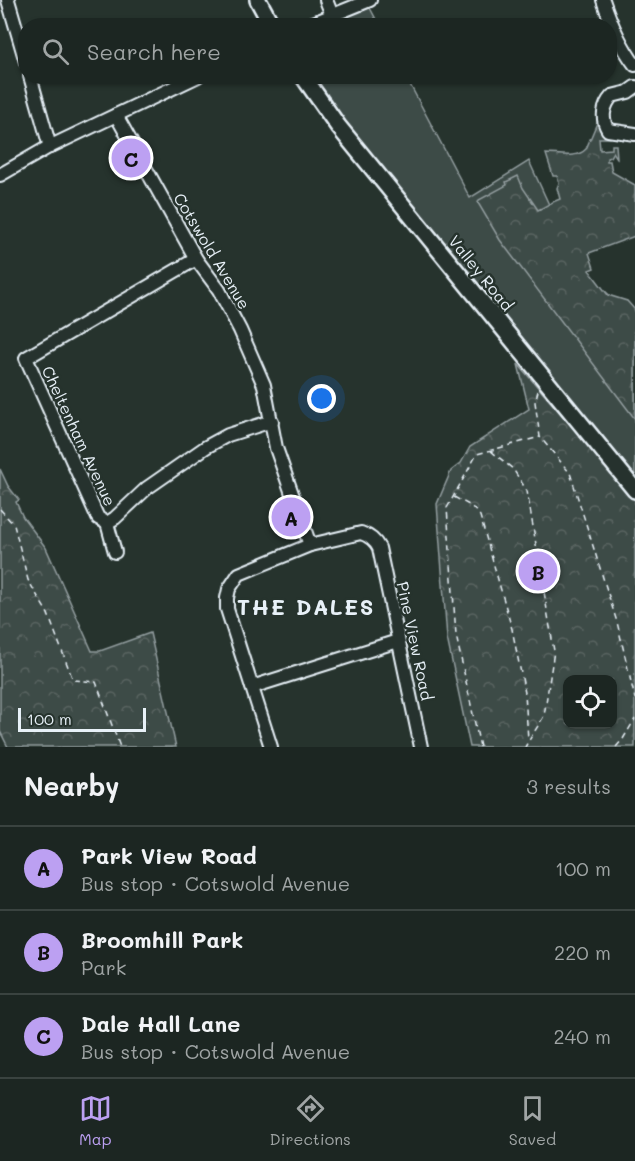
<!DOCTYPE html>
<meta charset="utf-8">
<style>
body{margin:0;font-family:Mali,sans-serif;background:#29322f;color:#f1f3f6}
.controls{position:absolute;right:18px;bottom:18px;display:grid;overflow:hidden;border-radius:12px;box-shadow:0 2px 4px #0004}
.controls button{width:54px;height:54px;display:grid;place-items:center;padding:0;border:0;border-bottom:2px solid #3a4340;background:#1c2622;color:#f1f3f6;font:30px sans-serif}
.scale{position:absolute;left:18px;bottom:15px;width:128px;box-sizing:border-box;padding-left:6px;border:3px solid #e8f1f8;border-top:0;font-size:16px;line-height:21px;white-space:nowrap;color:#e8f1f8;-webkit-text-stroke:4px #26332d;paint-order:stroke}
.you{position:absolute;left:322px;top:399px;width:21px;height:21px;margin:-15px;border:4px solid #fff;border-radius:50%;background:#1a73e8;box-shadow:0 0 0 9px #1a73e833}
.badge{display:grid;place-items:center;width:39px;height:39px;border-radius:50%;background:#bca0f2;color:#111;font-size:20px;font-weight:700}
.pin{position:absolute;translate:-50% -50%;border:3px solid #fff;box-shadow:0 2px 6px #0006}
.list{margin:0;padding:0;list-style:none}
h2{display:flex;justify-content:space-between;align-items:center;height:78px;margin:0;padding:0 24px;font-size:26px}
h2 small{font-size:20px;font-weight:400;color:#a0a5a5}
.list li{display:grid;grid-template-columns:39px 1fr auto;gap:18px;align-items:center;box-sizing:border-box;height:84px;padding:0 24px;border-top:2px solid #3a4340}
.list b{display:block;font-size:22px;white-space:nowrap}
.list p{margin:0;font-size:20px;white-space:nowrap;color:#a0a5a5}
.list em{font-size:20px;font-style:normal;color:#a0a5a5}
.icon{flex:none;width:33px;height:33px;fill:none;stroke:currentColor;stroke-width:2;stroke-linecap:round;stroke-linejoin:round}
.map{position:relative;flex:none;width:635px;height:747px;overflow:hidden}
.search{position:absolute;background:#1c2622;box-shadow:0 2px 4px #0004;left:18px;right:18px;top:18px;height:66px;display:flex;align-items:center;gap:15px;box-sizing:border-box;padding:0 21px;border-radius:24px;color:#a0a5a5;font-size:22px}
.sheet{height:330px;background:#1c2622}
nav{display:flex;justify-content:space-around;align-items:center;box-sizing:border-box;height:84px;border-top:2px solid #3a4340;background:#1c2622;font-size:16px;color:#a0a5a5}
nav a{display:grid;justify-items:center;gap:3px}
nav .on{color:#bca0f2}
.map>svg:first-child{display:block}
</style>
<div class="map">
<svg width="635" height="747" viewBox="0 0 635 747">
<defs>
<pattern id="forest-crowns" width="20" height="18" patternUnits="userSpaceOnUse" patternTransform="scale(1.5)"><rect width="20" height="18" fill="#3e4b47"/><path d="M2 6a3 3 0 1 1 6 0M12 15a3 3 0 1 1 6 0" fill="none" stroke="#5a6562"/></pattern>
</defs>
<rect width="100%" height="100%" fill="#26332d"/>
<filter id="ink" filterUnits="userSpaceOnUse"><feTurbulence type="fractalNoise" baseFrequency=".0167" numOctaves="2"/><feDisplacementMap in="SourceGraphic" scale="12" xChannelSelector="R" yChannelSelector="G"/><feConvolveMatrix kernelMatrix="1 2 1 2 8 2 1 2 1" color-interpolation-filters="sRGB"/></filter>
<g filter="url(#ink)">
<g fill="#3e4b47" stroke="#939ea0" stroke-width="1.5">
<path d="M369,6L379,25L318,26Z"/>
<path d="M312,77H406L470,198L529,161L577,266L635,318V480L353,134Z"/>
</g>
<g fill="url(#forest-crowns)" stroke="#939ea0" stroke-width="1.5" fill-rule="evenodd">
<path d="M602,111L610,138H599L600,150L612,149V145H616L617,158L613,152L610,157L607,158V161H610L612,172L635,185V236L589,253L594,268L589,270L608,295L627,301L635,310V419L500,240L478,203L479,200L507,185L506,182L518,176L523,188L538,210C547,206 551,202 560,199L557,188L559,183L557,176H553L546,154C559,154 577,159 586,149Z"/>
<path d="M518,364L635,500V747H470L447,638L437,504L451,471L461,463L470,447L529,409ZM568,680H612V724H568Z"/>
<path d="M0,469L8,486L19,500L16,502L23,517L46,548L92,651H100L150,633L176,747H8L0,731Z"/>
</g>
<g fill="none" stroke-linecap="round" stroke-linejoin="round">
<g stroke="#e8f1f8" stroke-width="16">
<g id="minor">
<path d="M8,0L26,62"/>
<path d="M326,0L332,15"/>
<path d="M603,0C611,24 620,45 635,65"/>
<path d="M306,26L370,0"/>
<path d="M30,76L50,147"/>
<path d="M635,87L628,92L612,96C603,106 601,119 608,130L635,134"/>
<path d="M116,115L196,259L219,290L240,330L264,385L276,448L310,545"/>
<path d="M0,175L47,148L198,76"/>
<path d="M196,259L26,358L98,518L107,523L115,518L147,488L206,447L228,435L272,421"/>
<path d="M107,523L115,552"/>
<path d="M252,687L398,641"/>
<path d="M271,747L227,609V598L229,589L239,574L310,545L361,533C370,536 375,540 379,548L421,747"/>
</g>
</g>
<g stroke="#e8f1f8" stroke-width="20">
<g id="major">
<path d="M258,0L272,26"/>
<path d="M303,76L338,126L635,490"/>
</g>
</g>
<g stroke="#e8f1f8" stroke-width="1.5" stroke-dasharray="6 4.5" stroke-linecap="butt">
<path d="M538,391L535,402L540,437L570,473L617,622L635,699"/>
<path d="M491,451L513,469L527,491L554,651L544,716L525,747"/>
<path d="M454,497L471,506L480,516L512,629L525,693L528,740"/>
<path d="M0,509L14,525L28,580L48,614L73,680L96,682L120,747"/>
<path d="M480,747L456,635L447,508L477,454L540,437"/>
<path d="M616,747L623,739L635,719"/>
</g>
<use href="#minor" stroke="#26332d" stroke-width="12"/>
<use href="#major" stroke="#26332d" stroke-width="15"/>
</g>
</g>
<g text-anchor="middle" stroke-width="5" stroke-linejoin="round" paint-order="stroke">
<g font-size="16" fill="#e8f1f8" stroke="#26332d">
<text transform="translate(212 251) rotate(59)" y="6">Cotswold Avenue</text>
<text transform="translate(481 273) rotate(51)" y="6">Valley Road</text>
<text transform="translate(79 436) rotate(65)" y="6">Cheltenham Avenue</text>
<text transform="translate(415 641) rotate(78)" y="6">Pine View Road</text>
</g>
<g font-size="22" font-weight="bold" letter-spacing="1.5" fill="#e8f1f8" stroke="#26332d">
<text x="306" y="615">THE DALES</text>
</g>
</g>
</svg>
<div class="controls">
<button><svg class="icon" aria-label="locate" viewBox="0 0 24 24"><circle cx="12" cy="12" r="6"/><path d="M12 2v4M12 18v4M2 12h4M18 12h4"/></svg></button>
</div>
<div class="scale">100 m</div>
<div class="you"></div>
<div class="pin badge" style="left:291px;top:517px">A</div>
<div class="pin badge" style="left:538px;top:571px">B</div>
<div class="pin badge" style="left:131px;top:158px">C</div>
<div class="search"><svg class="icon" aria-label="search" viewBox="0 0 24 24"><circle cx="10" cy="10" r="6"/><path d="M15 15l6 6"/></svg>Search here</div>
</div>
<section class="sheet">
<h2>Nearby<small>3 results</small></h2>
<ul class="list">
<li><span class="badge">A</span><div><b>Park View Road</b><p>Bus stop · Cotswold Avenue</p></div><em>100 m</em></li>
<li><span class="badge">B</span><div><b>Broomhill Park</b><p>Park</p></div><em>220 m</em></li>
<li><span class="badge">C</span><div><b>Dale Hall Lane</b><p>Bus stop · Cotswold Avenue</p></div><em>240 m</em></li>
</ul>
</section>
<nav>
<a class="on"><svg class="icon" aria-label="map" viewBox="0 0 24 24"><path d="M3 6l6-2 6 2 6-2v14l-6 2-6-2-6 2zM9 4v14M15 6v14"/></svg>Map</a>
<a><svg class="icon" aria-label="directions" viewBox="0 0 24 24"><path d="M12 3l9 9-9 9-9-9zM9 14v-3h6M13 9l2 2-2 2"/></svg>Directions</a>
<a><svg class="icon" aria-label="saved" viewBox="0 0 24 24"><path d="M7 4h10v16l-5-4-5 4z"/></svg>Saved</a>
</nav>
